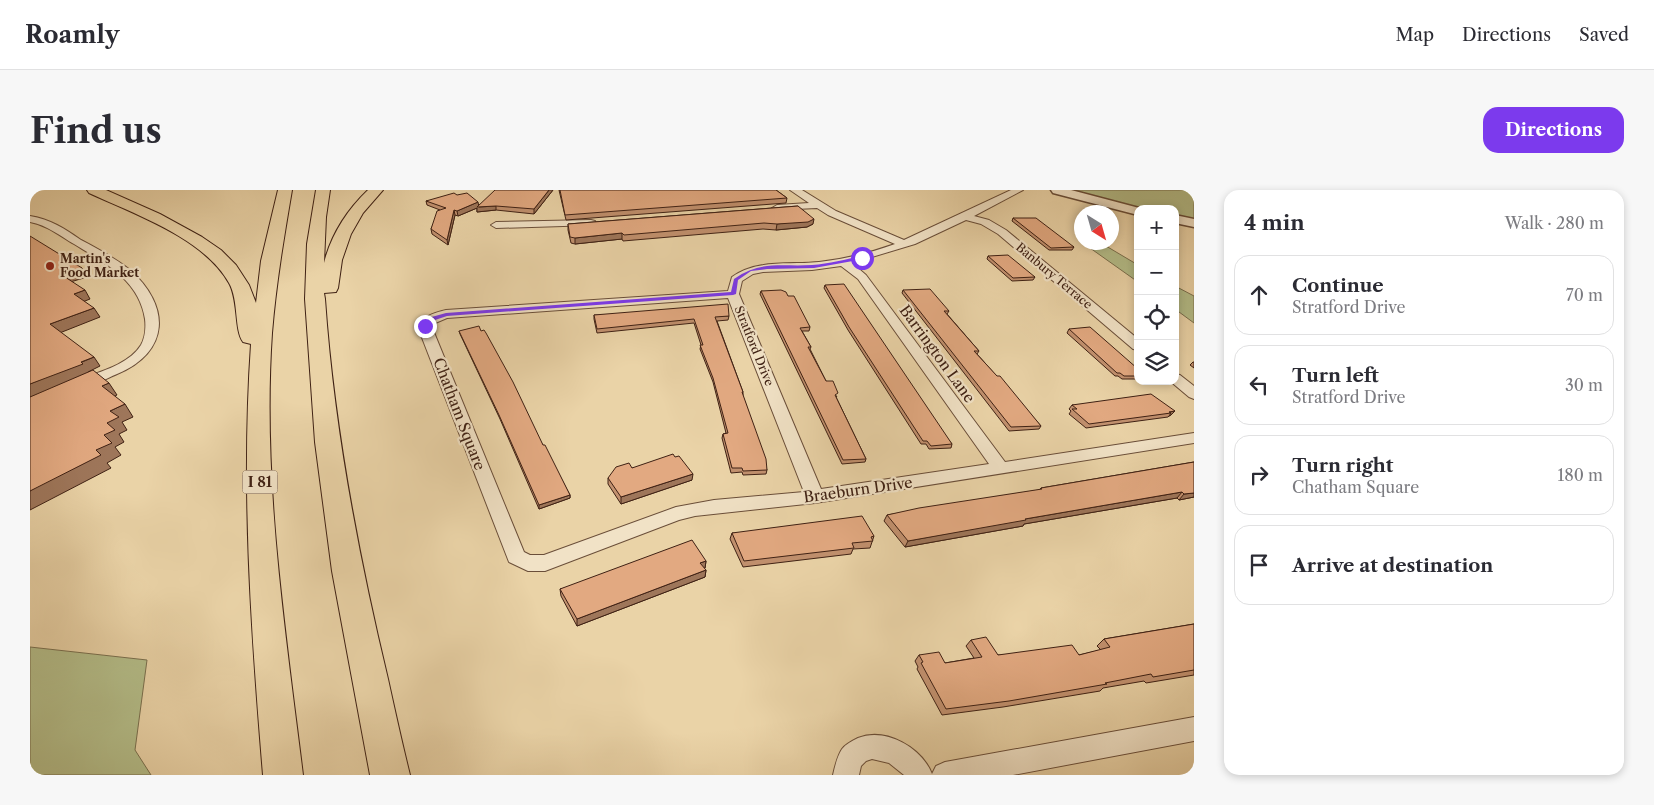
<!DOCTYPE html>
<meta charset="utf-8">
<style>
body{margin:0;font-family:"Libre Caslon Text",serif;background:#f7f7f7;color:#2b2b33}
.controls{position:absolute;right:15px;top:15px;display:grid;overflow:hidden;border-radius:10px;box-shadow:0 2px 8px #0003}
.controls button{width:45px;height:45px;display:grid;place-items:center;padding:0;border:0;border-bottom:1px solid #e1e1e2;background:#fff;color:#2b2b33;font:25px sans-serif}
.compass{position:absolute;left:1044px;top:15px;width:45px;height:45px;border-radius:50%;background:#fff;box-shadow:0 2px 8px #0003;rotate:143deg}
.stop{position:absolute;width:15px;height:15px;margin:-11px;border:4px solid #7c3aed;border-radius:50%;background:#fff}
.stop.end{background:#7c3aed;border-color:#fff;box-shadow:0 1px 5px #0008}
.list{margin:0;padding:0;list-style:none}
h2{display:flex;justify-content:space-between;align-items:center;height:65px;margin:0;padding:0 20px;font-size:21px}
h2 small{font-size:16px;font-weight:400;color:#7c7c81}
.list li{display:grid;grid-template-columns:32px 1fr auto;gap:15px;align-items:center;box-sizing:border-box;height:80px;margin:0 10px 10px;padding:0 10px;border:1px solid #e1e1e2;border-radius:15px}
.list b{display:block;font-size:19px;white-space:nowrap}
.list p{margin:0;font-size:16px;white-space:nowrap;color:#7c7c81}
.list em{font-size:16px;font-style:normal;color:#7c7c81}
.icon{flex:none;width:28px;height:28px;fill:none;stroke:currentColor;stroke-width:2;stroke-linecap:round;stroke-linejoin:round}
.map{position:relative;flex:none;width:1164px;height:585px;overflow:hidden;border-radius:15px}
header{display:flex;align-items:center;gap:30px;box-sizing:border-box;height:70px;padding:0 25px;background:#fff;border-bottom:1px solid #e1e1e2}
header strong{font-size:24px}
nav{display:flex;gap:28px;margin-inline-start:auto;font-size:18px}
.intro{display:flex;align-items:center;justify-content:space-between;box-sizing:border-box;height:120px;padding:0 30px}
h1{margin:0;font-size:35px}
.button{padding:12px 22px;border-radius:15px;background:#7c3aed;color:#fff;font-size:18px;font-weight:700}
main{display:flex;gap:30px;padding:0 30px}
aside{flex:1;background:#fff;border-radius:15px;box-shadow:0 2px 8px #0003}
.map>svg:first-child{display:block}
</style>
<header>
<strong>Roamly</strong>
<nav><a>Map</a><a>Directions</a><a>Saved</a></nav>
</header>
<div class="intro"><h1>Find us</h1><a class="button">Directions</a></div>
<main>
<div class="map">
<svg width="1164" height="585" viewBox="0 0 1164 585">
<rect width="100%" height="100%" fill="#ead3a7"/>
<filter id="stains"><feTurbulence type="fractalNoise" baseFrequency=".004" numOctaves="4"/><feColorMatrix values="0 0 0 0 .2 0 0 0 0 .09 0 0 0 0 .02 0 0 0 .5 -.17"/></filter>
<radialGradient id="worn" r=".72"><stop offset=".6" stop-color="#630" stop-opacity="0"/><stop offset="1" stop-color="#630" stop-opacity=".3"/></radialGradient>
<g fill="#b4bd89" stroke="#7a6f4e">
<path d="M1038,0H1164V29L1145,26V19H1111Z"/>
<path d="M1053,53H1071L1108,75V92Z"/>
<path d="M1145,96L1164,106V133L1145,119Z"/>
<path d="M0,457L117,470L105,560L121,585H0Z"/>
</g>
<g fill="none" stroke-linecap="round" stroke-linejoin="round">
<g stroke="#6a4e39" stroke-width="2">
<g id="minor">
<path d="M760,0H772L806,21L874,50L981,0H993L944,26L959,30L976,40L1108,149V160L1103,159L968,44L951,34L936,30L885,54L822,73L836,85L975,272L1164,243V253L785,313L665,326L649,330L515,381H498L479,372L389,140C392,126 403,123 416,120L698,101L702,87C727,69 759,75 789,72C815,69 840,63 865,54L798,25L787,18L744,20L742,18L747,15L779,13ZM811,76L828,89L959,274L791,299L709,104L712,91L723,84L733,82L782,80ZM698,108L774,302L684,310L646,317L514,365H500L494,362L403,140V134L417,128Z"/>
<path d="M0,26C20,29 35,39 51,50C68,59 85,68 100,80C141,116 140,162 87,184C75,189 57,200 44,197L42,194L44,191C65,183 98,176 111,155C115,148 116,137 115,129C109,90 75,73 44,54C30,46 17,35 0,32Z"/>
<path d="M561,30L565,31V35L466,38L461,35L466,32Z"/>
<path d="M1145,184L1150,185L1164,196V209L1159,207L1140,191H1145Z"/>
<path d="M1164,527V551L983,585H874L859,573L842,569L836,571L831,576L829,585H803C805,576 807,567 812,559C816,554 822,551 828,548C856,537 892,558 902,584L906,576L915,572Z"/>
</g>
</g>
<g stroke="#6a4e39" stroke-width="3">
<g id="tertiary">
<path d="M1021,0H1041L1113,19H1108V25L1023,3Z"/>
<path d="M1145,25L1164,29V37L1145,33Z"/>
</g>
</g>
<g stroke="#3f2114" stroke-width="2">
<g id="motorway">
<path d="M57,0H76L130,24L172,47L191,60L206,75L219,95L226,113L231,71L248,0H262C254,47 246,94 242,143C232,290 255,439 273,585H233C221,441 211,298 221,154L213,152C204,140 209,110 199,93C174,48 104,24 59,3Z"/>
<path d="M286,0H300L296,27L294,73C301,45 317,20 338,0H353L333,23L321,44L312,70L308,98L306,102L294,103L295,109C304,238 328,364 358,489C365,521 372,553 380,585H340L302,381L285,252L275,109L277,54Z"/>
</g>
</g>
<use href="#minor" fill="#f1e2c6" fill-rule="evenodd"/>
<use href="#tertiary" fill="#f1e2c6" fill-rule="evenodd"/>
<use href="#motorway" fill="#ead3a7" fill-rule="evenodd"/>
</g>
<g fill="#c2916f" stroke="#3f2114">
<path d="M523,0L504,24L466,20L447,22V18L428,26L425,25L418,55L402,44L401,39L410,20L397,15L396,11L449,15Z"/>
<path d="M529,0H746L757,8L756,13L536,30Z"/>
<path d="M768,16L783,34L777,37L746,40L733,39L593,51L592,49L545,54L541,53L538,40V34Z"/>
<path d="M983,28L1044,57L1042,60H1019L982,31Z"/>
<path d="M958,66L1005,87L1003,90L982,91L957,69Z"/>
<path d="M795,95L922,254L921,258L899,259L896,254H891L818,140L794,98Z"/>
<path d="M873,100L919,121L917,124L949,161L947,164L1011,236L1009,239L979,241L872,103Z"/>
<path d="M731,101L758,106L780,137L779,141H772L781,157L780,159L796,191L807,207H806L836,269L835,272L812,274L730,104Z"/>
<path d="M564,125L699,126L698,130L687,131L713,202V206L737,280L736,284L713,285L712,282L701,283L692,248L693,244L696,243L683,192L670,159L671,155L664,133L567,143L564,129Z"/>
<path d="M1039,139L1108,179V189H1092L1088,186H1085L1037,143Z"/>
<path d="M429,141L513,255L540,305V308L509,319L470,229L430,144Z"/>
<path d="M1163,172H1164V178L1160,175Z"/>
<path d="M1042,215L1145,221L1141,225L1139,226L1138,227L1056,238L1039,224L1041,221L1039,219Z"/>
<path d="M1164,272V307L1149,310L1147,308L994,334L993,336L875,357L854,331L857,325L1009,300L1011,298Z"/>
<path d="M602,278L662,290L591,314L578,294V288Z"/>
<path d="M702,343L844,346L840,358L823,359L821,364L713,377L700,349Z"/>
<path d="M676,371L675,378H674L676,380L675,387L547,436L531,406L530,399Z"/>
<path d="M1164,434V485L1116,493L1114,491L1073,498L1070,501L973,517L912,525L887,479L888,477L885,471L889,465L915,473L944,468L936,456L941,450L968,465H1049L1071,460L1067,456L1074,449Z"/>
</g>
<g fill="#9e765a" stroke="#3f2114">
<path d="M519,0H523L504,24V19Z"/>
<path d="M448,12L449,17L466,16V20L447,22V18L428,26L427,21Z"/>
<path d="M424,20L425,25L418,55L417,50Z"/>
<path d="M784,29L783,34L777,37L746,40L747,34Z"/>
<path d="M592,43V49L545,54V48Z"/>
<path d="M52,78L57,87L37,93L32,85Z"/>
<path d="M55,100L60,109L50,113L44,104Z"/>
<path d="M64,118L70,127L27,144L20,134Z"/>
<path d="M64,167L70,176L58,182L60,184L1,207L0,206V194Z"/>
<path d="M79,193L87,205L81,208L72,196Z"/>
<path d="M95,214L103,227L92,232L97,240L89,244L94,252L85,257L91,265L77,273L81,278L0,320V301L66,260L74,245L80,221Z"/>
<path d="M1145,221L1141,225L1139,226L1141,223L1139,222Z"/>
<path d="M663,284L662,290L591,314V307Z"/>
<path d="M1152,302L1147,308L994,334L993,336L875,357L878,351L995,329Z"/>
<path d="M1164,303V307L1149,310L1154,304Z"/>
<path d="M540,305V308L509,319V315Z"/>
<path d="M676,371L675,378L669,380L670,373Z"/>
<path d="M676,380L675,387L547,436V429Z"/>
</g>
<g fill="#e2a981" stroke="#3f2114">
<path d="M465,0H519L504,19L466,16L447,17Z"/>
<path d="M530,0H746L757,8L535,25Z"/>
<path d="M424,3L427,5L437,3L448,12L427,21L424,20L417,50L401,39L407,21L416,18L396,11Z"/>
<path d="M768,16L784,29L778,32L747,34L734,33L594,45L592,43L545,48L540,47L538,34Z"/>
<path d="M983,28H1006L1044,57L1021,58Z"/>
<path d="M0,46L52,78L32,85L55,100L44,104L64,118L20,134L64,167L51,172L53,174L0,194Z"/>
<path d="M978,65L1005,87L983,88L958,66Z"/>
<path d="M814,94L922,254L901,256L897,251H893L819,137L795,95Z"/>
<path d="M900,99L919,121H914L949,161H944L967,186H970L1011,236L981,237L873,100Z"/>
<path d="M751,100L756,102L758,106H764L780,137L770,138L781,157H778L796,191H803L808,203L805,205L836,269L813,270L731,101Z"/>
<path d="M698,114L699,126L685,127L713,202H712L736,269L737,280L713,281L712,278H702L693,244L698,243L683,188L670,155H673L664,129L567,139L564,125Z"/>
<path d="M449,136L451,141L454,140L456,143L483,192L513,255H515L540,305L509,315L469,225L429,141Z"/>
<path d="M1060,137L1108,179V186H1094L1090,183H1087L1039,139Z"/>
<path d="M63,180L79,193L72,196L95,214L80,221L89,227L77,233L85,240L74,245L82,253L66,260L71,265L0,301V207Z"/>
<path d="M1121,204L1145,221L1139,222L1141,223L1059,234L1042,219H1047L1042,215Z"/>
<path d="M643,264L645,267L649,266L663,284L591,307L578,288L586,277L599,273L602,278Z"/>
<path d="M1164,272V303L1154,304L1152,302L995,329L996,330L878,351L857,325L889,318L1012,299L1011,298Z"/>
<path d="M832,326L844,346L841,347L843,351L822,353L824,358L714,371L702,343Z"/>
<path d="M662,350L676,371L670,373L676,380L547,429L530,399Z"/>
<path d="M1164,434V480L1123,487L1121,484L1075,493L1077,494L979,511L916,519L891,473L893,472L889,465L909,462L915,473L952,467L941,450L956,447L968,465L1042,455L1049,465L1080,457L1074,449Z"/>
</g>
<path fill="#7c3aed" d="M832,66L834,69L784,78L737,79L721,81L708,90L706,104L703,105L417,126L402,131L397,137L392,136L398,128L416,123L701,102L704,89C731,70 751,77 782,75C799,74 816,69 832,66Z"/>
<circle fill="#8f2418" stroke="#f1e2c6" stroke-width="2" cx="20" cy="76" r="5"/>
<g text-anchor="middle" stroke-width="4.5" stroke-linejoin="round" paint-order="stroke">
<g font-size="12" font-weight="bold" fill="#3f2114" stroke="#f1e2c6" text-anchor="start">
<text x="30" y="73">Martin's<tspan x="30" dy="14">Food Market</tspan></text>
</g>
<g font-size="12" fill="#3f2114" stroke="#f1e2c6">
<text transform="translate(1024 86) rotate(40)" y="4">Banbury Terrace</text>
<text transform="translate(724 156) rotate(68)" y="4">Stratford Drive</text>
</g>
<rect fill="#f1e2c6" stroke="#745b49" stroke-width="1" x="212.5" y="280.5" width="35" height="23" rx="4"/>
<g font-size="14" font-weight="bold" fill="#3f2114">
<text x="230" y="297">I 81</text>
</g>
<g font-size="15" fill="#3f2114" stroke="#f1e2c6">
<text transform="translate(907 164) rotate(54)" y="5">Barrington Lane</text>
<text transform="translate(429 224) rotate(69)" y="5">Chatham Square</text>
<text transform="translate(828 300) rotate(-8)" y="5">Braeburn Drive</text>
</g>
</g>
<rect width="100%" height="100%" filter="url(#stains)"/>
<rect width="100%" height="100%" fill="url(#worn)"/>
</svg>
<div class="controls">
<button>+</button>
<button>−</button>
<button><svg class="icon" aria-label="locate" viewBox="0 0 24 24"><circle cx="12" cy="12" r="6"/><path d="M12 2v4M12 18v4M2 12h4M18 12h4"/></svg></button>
<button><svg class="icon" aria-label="layers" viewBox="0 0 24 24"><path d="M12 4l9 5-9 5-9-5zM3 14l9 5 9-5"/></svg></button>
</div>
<svg class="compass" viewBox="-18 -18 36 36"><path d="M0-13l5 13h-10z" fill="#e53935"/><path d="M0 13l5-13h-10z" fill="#7c7c81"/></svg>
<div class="stop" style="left:832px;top:68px"></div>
<div class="stop end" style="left:395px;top:136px"></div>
</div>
<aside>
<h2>4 min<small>Walk · 280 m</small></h2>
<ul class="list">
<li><svg class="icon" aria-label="ahead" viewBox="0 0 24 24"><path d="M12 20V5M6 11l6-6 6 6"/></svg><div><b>Continue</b><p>Stratford Drive</p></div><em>70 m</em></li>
<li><svg class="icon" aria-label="left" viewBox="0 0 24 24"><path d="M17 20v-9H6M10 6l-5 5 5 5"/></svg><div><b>Turn left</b><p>Stratford Drive</p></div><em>30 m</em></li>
<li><svg class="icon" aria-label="right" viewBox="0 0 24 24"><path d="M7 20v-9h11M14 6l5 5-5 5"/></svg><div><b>Turn right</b><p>Chatham Square</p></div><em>180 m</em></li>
<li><svg class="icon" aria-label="arrive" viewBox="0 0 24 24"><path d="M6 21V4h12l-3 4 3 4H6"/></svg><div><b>Arrive at destination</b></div></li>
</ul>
</aside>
</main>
